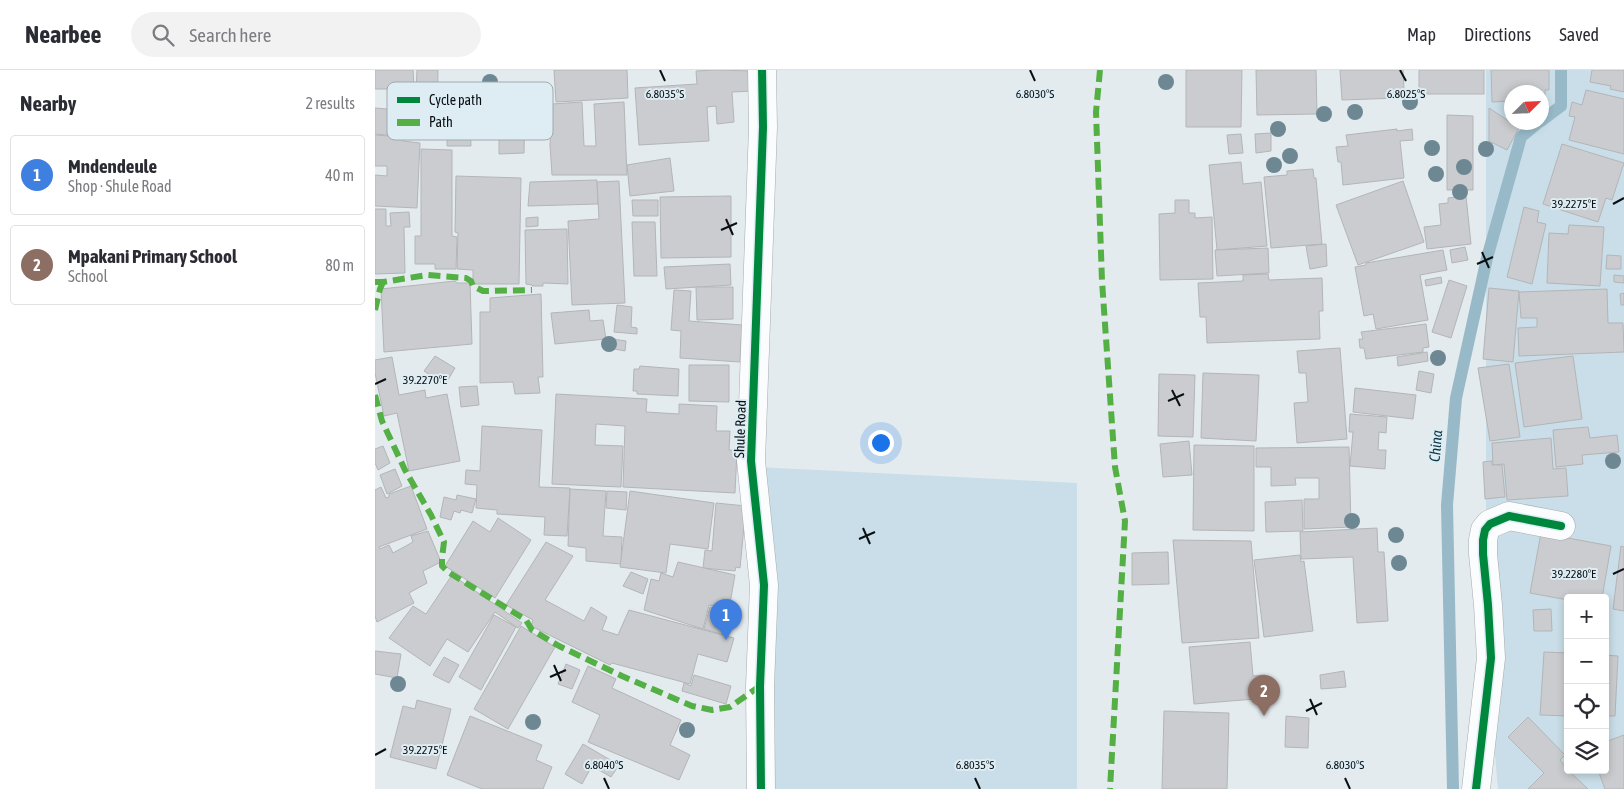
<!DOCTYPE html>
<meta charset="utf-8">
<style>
body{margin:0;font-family:"Asap Condensed",sans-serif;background:#f2f2f3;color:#2b2b33}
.controls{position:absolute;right:15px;bottom:15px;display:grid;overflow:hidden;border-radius:5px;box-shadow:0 2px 8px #0003}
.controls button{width:45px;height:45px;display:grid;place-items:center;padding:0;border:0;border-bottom:1px solid #e1e1e2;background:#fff;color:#2b2b33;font:25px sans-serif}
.compass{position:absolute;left:1129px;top:15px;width:45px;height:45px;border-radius:50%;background:#fff;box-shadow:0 2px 8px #0003;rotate:66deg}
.you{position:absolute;left:505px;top:372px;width:18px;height:18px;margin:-12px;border:4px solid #fff;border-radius:50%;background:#1a73e8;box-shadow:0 0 0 8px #1a73e833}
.badge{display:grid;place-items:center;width:32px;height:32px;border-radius:50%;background:#565c5f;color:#fff;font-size:16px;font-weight:700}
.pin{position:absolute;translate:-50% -41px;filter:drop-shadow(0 1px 2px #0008)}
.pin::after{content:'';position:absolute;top:26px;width:18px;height:15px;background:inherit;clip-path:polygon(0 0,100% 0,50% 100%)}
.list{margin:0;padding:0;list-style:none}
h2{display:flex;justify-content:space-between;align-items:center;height:65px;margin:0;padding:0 20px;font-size:21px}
h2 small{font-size:16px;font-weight:400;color:#7c7c81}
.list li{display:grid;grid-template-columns:32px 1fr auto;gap:15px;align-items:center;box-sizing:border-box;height:80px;margin:0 10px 10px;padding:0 10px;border:1px solid #e1e1e2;border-radius:5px}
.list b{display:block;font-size:19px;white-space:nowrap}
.list p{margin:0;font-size:16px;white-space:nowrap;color:#7c7c81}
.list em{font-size:16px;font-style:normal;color:#7c7c81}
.icon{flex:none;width:28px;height:28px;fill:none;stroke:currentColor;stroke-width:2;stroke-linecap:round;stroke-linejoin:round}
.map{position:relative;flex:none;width:1249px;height:719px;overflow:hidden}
header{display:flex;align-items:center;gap:30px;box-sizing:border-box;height:70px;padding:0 25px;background:#fff;border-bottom:1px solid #e1e1e2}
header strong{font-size:24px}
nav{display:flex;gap:28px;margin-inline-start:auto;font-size:18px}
.search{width:350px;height:45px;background:#f2f2f3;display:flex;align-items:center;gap:12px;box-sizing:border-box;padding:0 18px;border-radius:28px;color:#7c7c81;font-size:19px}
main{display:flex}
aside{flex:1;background:#fff}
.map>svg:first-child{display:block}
</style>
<header>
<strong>Nearbee</strong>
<div class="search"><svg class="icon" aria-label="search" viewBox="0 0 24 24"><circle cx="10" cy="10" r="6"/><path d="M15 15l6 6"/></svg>Search here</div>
<nav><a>Map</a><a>Directions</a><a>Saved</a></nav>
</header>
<main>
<aside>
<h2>Nearby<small>2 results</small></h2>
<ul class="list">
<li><span class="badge" style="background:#3f7fe0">1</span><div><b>Mndendeule</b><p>Shop · Shule Road</p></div><em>40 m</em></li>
<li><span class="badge" style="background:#8d6e63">2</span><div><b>Mpakani Primary School</b><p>School</p></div><em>80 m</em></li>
</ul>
</aside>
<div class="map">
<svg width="1249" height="719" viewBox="0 0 1249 719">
<rect width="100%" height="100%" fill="#e3ebef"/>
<g fill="#c9dee8" fill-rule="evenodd">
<path d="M1111,0H1249V719H1123L1111,587ZM1136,22H1166V52H1136ZM1193,528H1230V700H1193Z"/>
<path d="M381,397L702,413V719H386Z"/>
</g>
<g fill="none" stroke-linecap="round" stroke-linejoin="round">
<g stroke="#97b9c8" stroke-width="12">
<path d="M1166,51L1186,36V0"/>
<path d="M1078,719L1072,435L1081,328L1112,188L1146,67L1164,52"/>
</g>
</g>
<g fill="#cbcccf" stroke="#b3b5b7">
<path d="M0,0H38L39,19H0Z"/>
<path d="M42,0H63L62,48L37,47L38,22L41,21Z"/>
<path d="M179,0H252L253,28L181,32Z"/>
<path d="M341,0L378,1L379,21L357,22L359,52L342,54L341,36L332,37L334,71L264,75L260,18L322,14L321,1Z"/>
<path d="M811,0H867L866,57H811Z"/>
<path d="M881,0H941L942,44L882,45Z"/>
<path d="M965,0H1028L1029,20L1024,21V28L967,30Z"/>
<rect x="1044" y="0" width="65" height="24"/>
<path d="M1116,0H1174V20H1170V30H1166V22H1136V31L1117,32Z"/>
<path d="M1217,0H1249V22L1235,19L1236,16L1215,12Z"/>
<path d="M1211,20L1249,29V84L1194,70L1200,47L1194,46L1197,32L1207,35Z"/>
<path d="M124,31H150L149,83L124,84Z"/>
<path d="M207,32L209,76H221L219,34L249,32L252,105H177L175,75L177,34Z"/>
<path d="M0,38L36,41L34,67L0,64Z"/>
<path d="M1114,38L1144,58L1132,80L1114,71Z"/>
<path d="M1072,45L1098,46V120H1072Z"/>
<path d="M72,51H95L96,76H72Z"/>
<path d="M1022,59V61L1037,59L1038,70L1025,71L1029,108L968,115L966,92H963L961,77L973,76L971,65Z"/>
<path d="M896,63V81L881,83L880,64Z"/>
<path d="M866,64L868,83L854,84L852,65Z"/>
<path d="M0,65L28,67V71L45,73L42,138L0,136V105L12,106V96H0Z"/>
<path d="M1187,74L1249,93L1237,130L1231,128L1223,152L1168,134Z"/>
<path d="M46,79L77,80V166L82,167L81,199H60V194H40V166H46Z"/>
<path d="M295,88L299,121L255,126L252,95Z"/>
<path d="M866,92L868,114L886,112L892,176L842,180L834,95Z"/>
<path d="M938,99L939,108H941L947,174L896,178L889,107L912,105V101Z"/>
<path d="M81,106L146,108L144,214H98V200L82,199L83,163L80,162Z"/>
<path d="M222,110L223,134L153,136L155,112Z"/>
<path d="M244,111L250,233L197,235L193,151L224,149L222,112Z"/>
<path d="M1028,111L1049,172L983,195L961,135Z"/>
<path d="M356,126V187L286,188L285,127Z"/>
<path d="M1091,126L1096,174L1052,179L1049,157L1066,155L1064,134L1073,133V128Z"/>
<path d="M257,130H283V146H258Z"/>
<path d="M800,130H814V143H820V148L837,147L838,209L785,210L784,144L800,143Z"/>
<path d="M1149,137L1164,141L1162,152L1171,154L1157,214L1132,207Z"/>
<path d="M0,139H11V156H16L15,143L34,142L35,157H29L30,203L0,204Z"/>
<path d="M163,147V156L151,157V148Z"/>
<path d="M257,152H280L282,206H259Z"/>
<path d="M1194,155L1229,157L1225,216L1172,213L1174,163L1193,164Z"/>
<path d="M192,159L193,214L168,213V216H157V215L151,214L150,160Z"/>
<path d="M951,174L952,196L935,199L931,176Z"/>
<path d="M1090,177L1093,190L1077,193L1075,180Z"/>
<path d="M893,178L894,203L842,206L840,180Z"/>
<path d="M1068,180L1072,200L1045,205L1053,250L1001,259L998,244L989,246L980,197L991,195V193Z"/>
<path d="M1232,185L1246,186V199H1231Z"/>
<path d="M355,194L356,215L291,219L289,197Z"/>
<path d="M893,204L894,210L947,208L948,241H944L945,269L832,273L831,247H825L823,213L868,211V205Z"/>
<path d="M1239,205L1249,206V213L1239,212Z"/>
<path d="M1066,207L1067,213L1051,216L1050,210Z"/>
<path d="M1074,210L1092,216L1076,268L1057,262Z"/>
<path d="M80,211L82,213H95L97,274L9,282L6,219Z"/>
<path d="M321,217H358V249L322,250Z"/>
<path d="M1114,218L1144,221L1138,292L1108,289Z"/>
<path d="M1232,219L1233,253H1248L1249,282L1144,286L1143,258L1162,257V248H1146L1144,222Z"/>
<path d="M299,220L316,221L314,251L367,255L365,292L305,288L306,261L296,260Z"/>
<path d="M1249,223V235H1246L1245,224Z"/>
<path d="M166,224L168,307H163L165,323L140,324L138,312L105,313V242H115V228Z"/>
<path d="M242,235L257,237L256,257L262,258V264L239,262Z"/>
<path d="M214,240L215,251L228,250L231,269L180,274L176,243Z"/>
<path d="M1051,254L1054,277L1048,278V282L991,289L989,278H985L984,269H988L986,262Z"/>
<path d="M231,268L251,271L250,281L229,277Z"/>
<path d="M965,278L972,369L922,373L919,333L933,332L931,303H924L922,281Z"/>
<path d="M1052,282L1053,291L1023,296L1022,287Z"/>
<path d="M60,286L80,298L70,315L49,301Z"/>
<path d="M1198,286L1207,349L1149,357L1140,293Z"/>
<path d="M17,287L24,325L50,320L51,328L72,324L85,391L34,401L22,343L9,346L0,303V290Z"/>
<path d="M1134,294L1145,367L1115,371L1103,298Z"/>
<path d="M314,295H354V332L314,331Z"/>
<path d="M265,296L304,299L303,326L262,324V321H258L259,299H264Z"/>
<path d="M1044,301L1059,304L1056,323L1041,320Z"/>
<path d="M828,303L884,305L881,371L826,368Z"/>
<path d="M784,304L820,305L818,367L783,366Z"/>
<path d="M102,316L104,335L86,337L84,317Z"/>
<path d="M980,318L1041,325L1038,349L978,342Z"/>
<path d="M181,324L272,329L271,342L304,344V334L342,336L341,361H355L354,380L362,381L360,423L248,417L250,356L221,354L220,375L248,376L246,417L177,414Z"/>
<path d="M975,344L1012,347L1011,363L1004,362L1003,380H1011L1010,399L975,396L978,362H974Z"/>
<path d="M107,356L167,360L164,417L195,418L192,466L169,465L170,447L122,444V440L101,438L102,415L90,414L91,400L105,401Z"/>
<path d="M1213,357L1215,368L1242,365L1244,382L1207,385L1208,394L1181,397L1178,360Z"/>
<path d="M1176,368L1178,399L1191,398L1193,426L1132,430L1129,394L1118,395L1117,373Z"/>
<path d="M814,371L817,405L788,407L785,374Z"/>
<path d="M819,375L879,376V461L818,460Z"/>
<path d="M8,376L15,393L3,400L0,393V379Z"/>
<path d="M974,377L976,457L929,459V429H944V408H920L921,415L896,416V397H881V378Z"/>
<path d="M1117,391V395H1127L1130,427L1110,429L1108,392Z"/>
<path d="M20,399L27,416L12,424L5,405Z"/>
<path d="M36,416L52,459L4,477L5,479L14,475L18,483L38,472L36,466L53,461L66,492L48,501L52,513L34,523L39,533L2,552L0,546V420L6,417L11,428L14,427V424Z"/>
<path d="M195,419L231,421L228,466L247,467L246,494L211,491V478L193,476Z"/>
<path d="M232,421L252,422L251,440L231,438Z"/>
<path d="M255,421L339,433L333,479L295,474L291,503L245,497Z"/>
<path d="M82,425L101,429L97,443L86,440L85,443L79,441L76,450L65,447L69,427L81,430Z"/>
<path d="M927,430L928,461L891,462L890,432Z"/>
<path d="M341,433L371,436L365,498L361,497L360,501L328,498L330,480L337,481Z"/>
<path d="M123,448L156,470L120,528L70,496L98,451L115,462Z"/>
<path d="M1002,458L1003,482H1009L1013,551L982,553L978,487L926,489L925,462Z"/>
<path d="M1166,463L1236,476L1227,528H1193V530L1155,523Z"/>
<path d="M798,470L876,471L884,568L807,573Z"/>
<path d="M171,472L198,486L170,530L209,551L216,537L232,547L227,560L243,565L254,540L359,568L352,592L323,584L315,614L237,593L235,595L156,556L158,550L131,535Z"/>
<path d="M1246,476L1249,477V541L1238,539Z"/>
<path d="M793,482L794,514L757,515V483Z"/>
<path d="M925,485L926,492L929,491L938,561L889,567L879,490Z"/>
<path d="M303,492L360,505L354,539L334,535L328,559L269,540L276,509L284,511L286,503L298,507Z"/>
<path d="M256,502L273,509L268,524L248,516Z"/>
<path d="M77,505L147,553L143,558L120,542L93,582L72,569L55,596L14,568L38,536L51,544Z"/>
<path d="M335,537L355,541L349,565L329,559Z"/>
<path d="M1176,539L1177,561H1159L1158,540Z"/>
<path d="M119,545L141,557L106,620L84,607Z"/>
<path d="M146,556L180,577L133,659L99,639Z"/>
<path d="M875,572L878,606L890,605L892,628L819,634L814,577Z"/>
<path d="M0,581L26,584L22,608L0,604Z"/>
<path d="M1169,582L1193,583V646L1165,645Z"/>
<path d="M1230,585L1243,586L1240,646H1230Z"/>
<path d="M69,587L84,595L74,613L58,605Z"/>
<path d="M191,594L205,600L197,619L183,614Z"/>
<path d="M213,596L241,609L237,618L306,650L295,675L315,685L304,710L213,672L225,645L197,632Z"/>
<path d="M969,601L971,617L946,619L945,605Z"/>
<path d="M319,605L356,616L351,634L307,621L309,613L316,616Z"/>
<path d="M42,630L76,639L61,699L15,687L28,636L40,639Z"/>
<path d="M789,641L854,643L852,719H787Z"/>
<path d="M95,646L167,675L161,690L177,697L168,719H107L72,705Z"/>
<path d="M911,646L934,648L933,678L910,677Z"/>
<path d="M1153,647L1190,685L1185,690L1193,700L1213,719H1153L1169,703L1133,667Z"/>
<path d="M1249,665V719H1230L1223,700H1230V672Z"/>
<path d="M208,674L244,695L236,707L217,696L207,714L190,704Z"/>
</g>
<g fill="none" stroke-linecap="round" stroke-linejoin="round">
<g stroke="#a6acaf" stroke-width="29">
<g id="minor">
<path d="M386,719L385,616L389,515L376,391L388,57L387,0"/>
<path d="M1101,719L1116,588L1113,535L1108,484V470L1110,460L1115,454L1134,446L1186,456"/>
</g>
</g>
<use href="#minor" stroke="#fbfcfd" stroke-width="28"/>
<g stroke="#54b044" stroke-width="6" stroke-dasharray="12 6" stroke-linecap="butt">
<path d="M725,0L721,42L727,211L740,397L750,451L735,719"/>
<path d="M0,212H8L52,205L91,208L96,211L98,216L108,221L157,220"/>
<path d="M0,240L5,219L8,212"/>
<path d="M0,325L7,351L30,400L56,445L69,472L67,488V496L73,502L151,550L157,560L184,576L247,606L317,636L337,640L355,637L385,616"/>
</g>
<g stroke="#deedf4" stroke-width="11">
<g id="cycleway">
<path d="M386,719L385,616L389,515L376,391L388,57L387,0"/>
<path d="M1101,719L1116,588L1113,535L1108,484V470L1110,460L1115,454L1134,446L1186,456"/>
</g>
</g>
<use href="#cycleway" stroke="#00873e" stroke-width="8"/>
</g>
<g fill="#6d8893">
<circle cx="115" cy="12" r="8"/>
<circle cx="791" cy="12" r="8"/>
<circle cx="1035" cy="32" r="8"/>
<circle cx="980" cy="42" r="8"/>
<circle cx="949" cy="44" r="8"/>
<circle cx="903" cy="59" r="8"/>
<circle cx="1057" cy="78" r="8"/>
<circle cx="1111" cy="79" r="8"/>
<circle cx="915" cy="86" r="8"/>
<circle cx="899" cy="95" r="8"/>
<circle cx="1089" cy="97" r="8"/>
<circle cx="1061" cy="104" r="8"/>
<circle cx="1085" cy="122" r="8"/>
<circle cx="234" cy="274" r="8"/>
<circle cx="1063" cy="288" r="8"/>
<circle cx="1238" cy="391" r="8"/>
<circle cx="977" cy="451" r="8"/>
<circle cx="1021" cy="465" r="8"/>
<circle cx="1024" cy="493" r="8"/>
<circle cx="23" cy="614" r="8"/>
<circle cx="158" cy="652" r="8"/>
<circle cx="312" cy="660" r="8"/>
</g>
<path fill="none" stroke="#0a0f12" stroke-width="2" d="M285,0L290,11M655,0L660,11M1025,0L1031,11M1238,134L1249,128M351,149L358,165M346,160L362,153M1107,182L1114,198M1102,194L1118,187M0,314L11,309M797,320L805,336M793,331L809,324M488,458L495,474M484,469L500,462M1238,504L1249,499M179,595L186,611M175,607L191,600M935,629L942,645M931,641L947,633M0,685L11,679M229,708L234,719M600,708L605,719M970,708L975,719"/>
<g text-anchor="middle" stroke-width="4" stroke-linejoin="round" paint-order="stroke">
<g font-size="14" fill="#0a0f12" stroke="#deedf4">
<text transform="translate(365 359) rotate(-88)" y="5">Shule Road</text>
</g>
<g font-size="15" font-style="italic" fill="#0b3645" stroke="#deedf4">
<text transform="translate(1061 376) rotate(-85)" y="5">China</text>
</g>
</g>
<rect x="12" y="12" width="166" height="58" rx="8" fill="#deedf4" stroke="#9eaab0" stroke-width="1"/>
<rect x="22" y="27" width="23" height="6" fill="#00873e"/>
<rect x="22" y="49" width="23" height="7" fill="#54b044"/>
<g font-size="14" fill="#0a0f12">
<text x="54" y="35">Cycle path</text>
<text x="54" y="57">Path</text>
</g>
<g font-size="12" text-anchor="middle" fill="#0a0f12" stroke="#deedf4" stroke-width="4" stroke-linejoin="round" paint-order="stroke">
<text x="290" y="28">6.8035°S</text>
<text x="660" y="28">6.8030°S</text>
<text x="1031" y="28">6.8025°S</text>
<text x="1199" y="138">39.2275°E</text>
<text x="50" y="314">39.2270°E</text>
<text x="1199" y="508">39.2280°E</text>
<text x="50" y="684">39.2275°E</text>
<text x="229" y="699">6.8040°S</text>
<text x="600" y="699">6.8035°S</text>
<text x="970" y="699">6.8030°S</text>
</g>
</svg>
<div class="controls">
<button>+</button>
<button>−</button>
<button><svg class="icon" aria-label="locate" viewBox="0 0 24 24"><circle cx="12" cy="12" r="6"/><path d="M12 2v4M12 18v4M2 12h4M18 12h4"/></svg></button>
<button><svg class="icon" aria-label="layers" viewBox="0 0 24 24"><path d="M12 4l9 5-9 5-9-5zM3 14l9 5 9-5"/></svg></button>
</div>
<svg class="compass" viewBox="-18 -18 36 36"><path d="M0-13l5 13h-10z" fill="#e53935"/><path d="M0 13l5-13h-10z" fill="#7c7c81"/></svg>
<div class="you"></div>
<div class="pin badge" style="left:351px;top:570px;background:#3f7fe0">1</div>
<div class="pin badge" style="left:889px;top:646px;background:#8d6e63">2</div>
</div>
</main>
